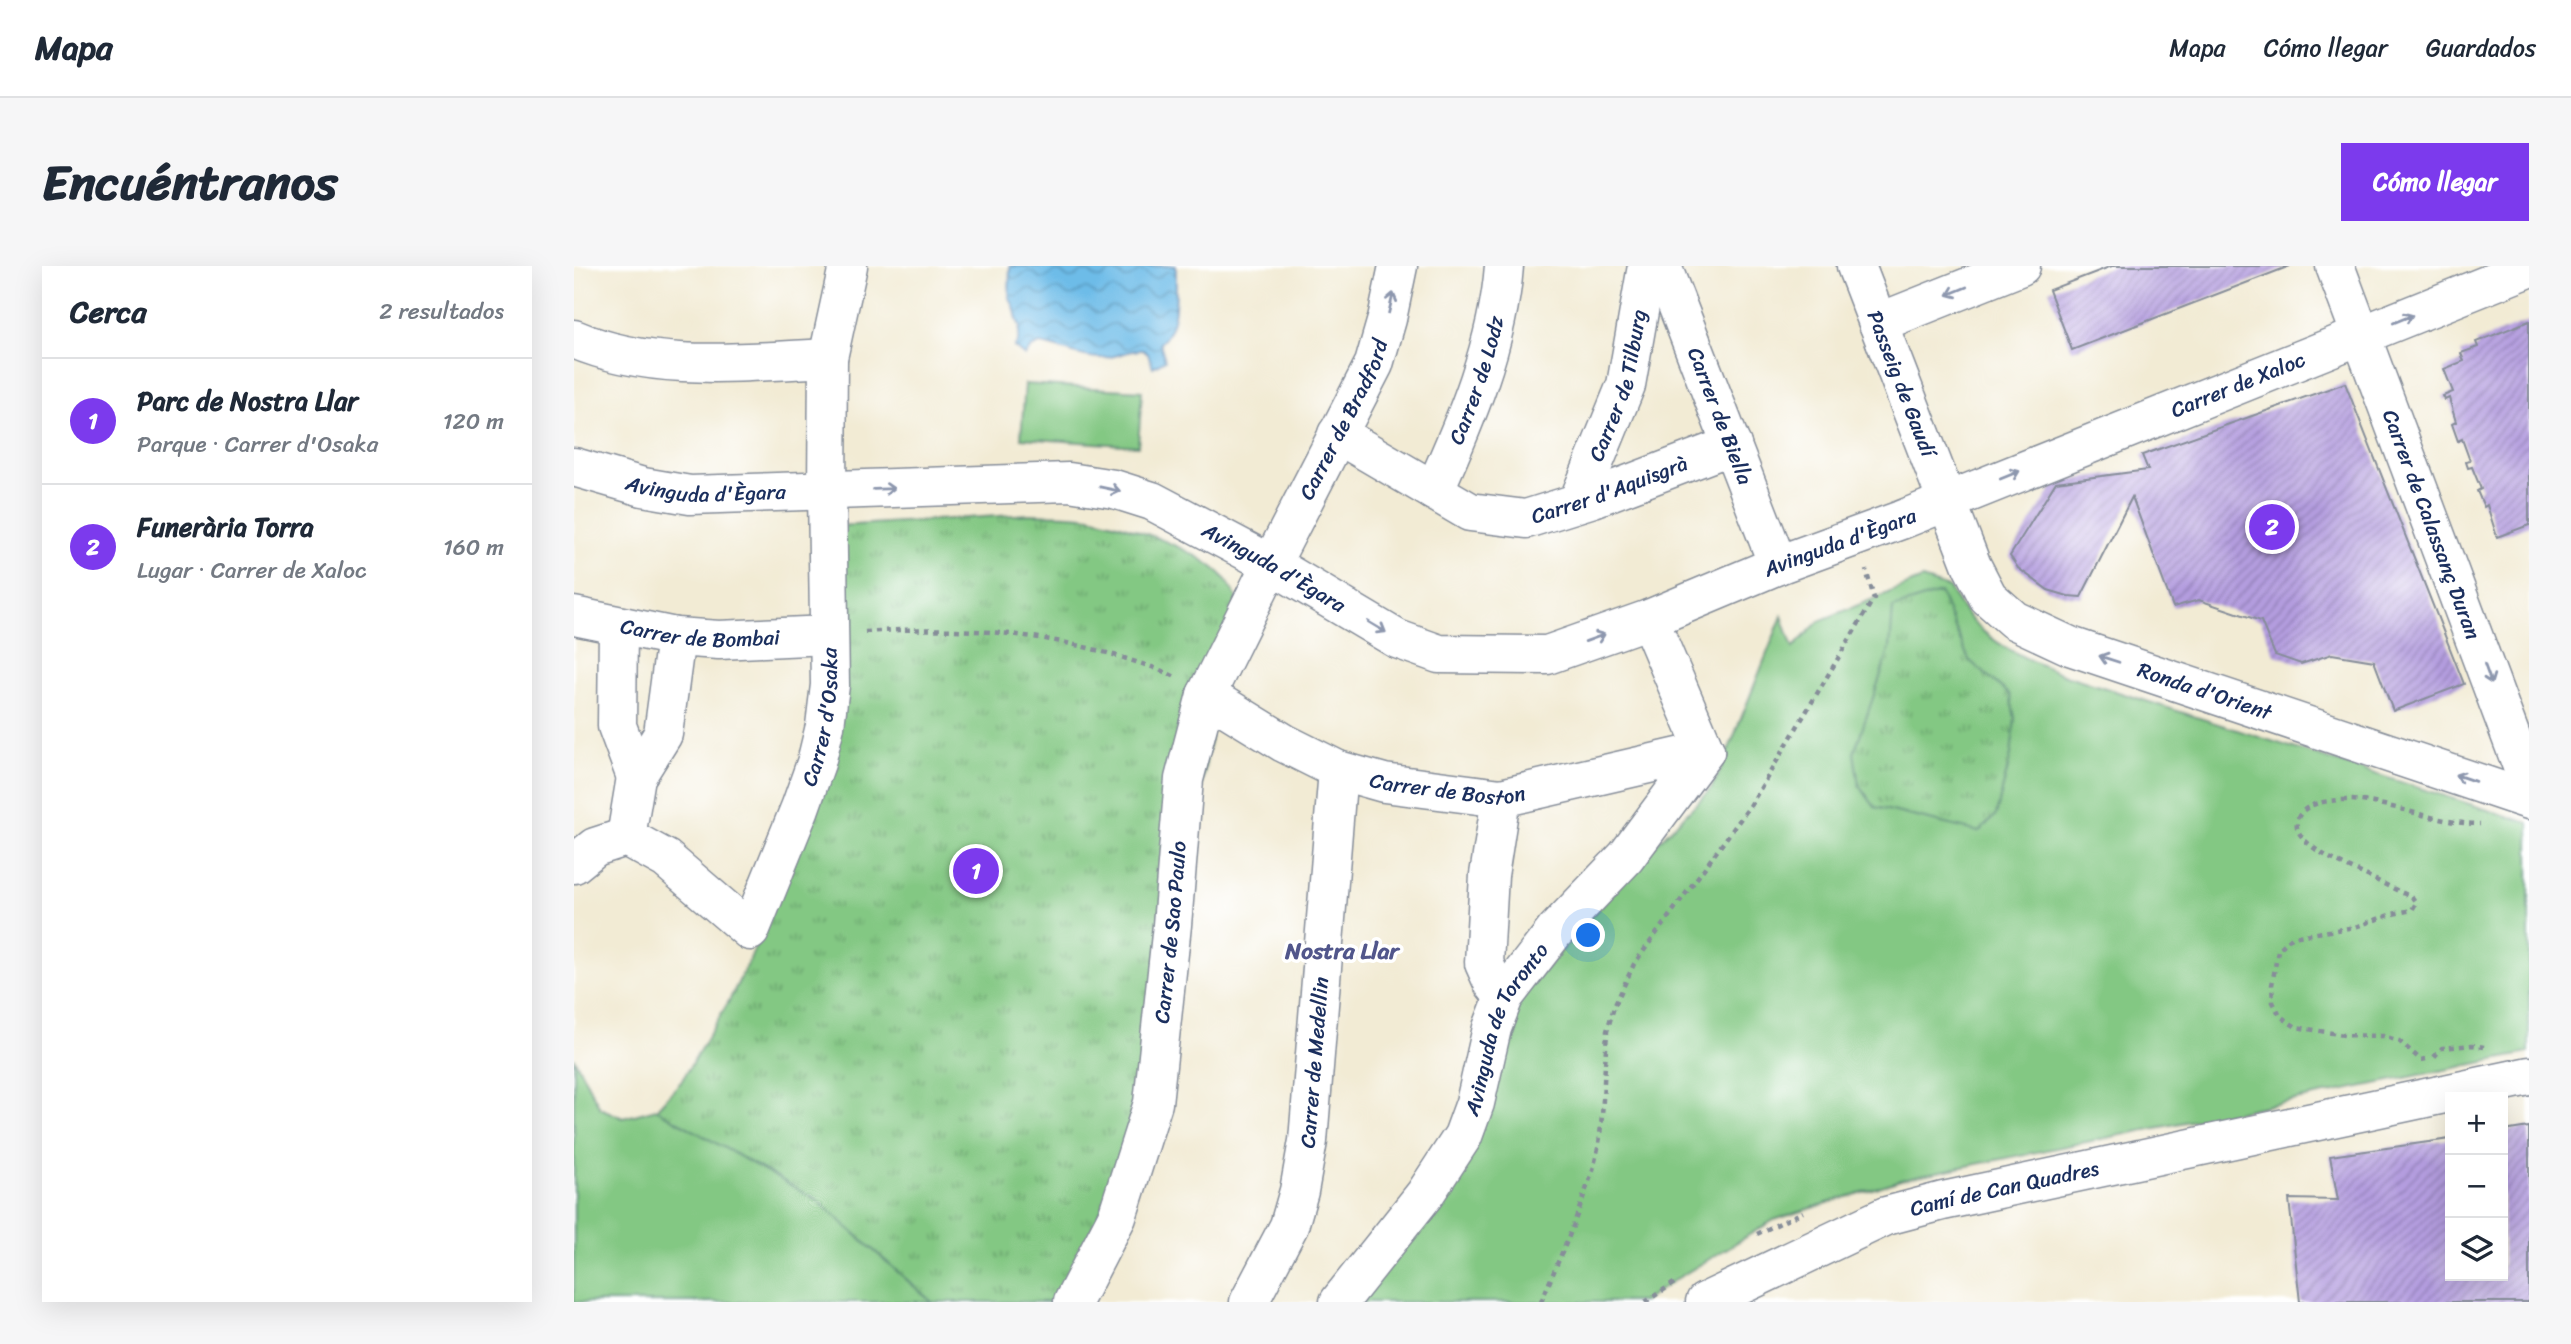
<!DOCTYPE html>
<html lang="es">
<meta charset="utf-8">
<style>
body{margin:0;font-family:Sriracha,sans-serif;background:#f6f6f7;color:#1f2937}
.controls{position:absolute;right:21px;bottom:21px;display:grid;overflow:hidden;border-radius:0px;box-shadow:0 7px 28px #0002}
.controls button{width:63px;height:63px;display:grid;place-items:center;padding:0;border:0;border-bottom:2px solid #e0e1e3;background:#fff;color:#1f2937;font:35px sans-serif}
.you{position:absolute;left:1015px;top:670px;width:24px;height:24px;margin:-18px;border:5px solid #fff;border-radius:50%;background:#1a73e8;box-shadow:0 0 0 10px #1a73e833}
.badge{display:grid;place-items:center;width:46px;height:46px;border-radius:50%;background:#7c3aed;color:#fff;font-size:23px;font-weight:700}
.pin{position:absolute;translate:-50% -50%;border:4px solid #fff;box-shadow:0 2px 7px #0006}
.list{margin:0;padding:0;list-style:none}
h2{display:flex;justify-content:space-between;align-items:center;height:91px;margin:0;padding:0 28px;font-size:30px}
h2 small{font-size:23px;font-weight:400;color:#747a83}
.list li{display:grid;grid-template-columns:46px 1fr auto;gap:21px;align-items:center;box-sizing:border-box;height:126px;padding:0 28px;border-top:2px solid #e0e1e3}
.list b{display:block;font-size:26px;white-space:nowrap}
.list p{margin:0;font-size:23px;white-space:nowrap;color:#747a83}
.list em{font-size:23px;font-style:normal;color:#747a83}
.icon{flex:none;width:38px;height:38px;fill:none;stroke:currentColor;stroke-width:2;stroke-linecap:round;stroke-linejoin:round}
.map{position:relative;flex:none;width:1955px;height:1036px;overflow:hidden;border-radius:0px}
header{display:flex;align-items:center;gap:42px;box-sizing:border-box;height:98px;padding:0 35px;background:#fff;border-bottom:2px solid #e0e1e3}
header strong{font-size:33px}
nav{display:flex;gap:38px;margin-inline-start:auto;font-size:24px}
.intro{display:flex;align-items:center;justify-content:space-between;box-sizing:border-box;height:168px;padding:0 42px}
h1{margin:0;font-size:49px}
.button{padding:18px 32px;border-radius:0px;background:#7c3aed;color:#fff;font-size:24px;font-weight:700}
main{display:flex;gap:42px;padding:0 42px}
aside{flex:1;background:#fff;border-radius:0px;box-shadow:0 7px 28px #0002}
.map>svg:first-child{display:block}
</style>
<header>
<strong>Mapa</strong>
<nav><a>Mapa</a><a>Cómo llegar</a><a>Guardados</a></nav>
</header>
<div class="intro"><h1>Encuéntranos</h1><a class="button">Cómo llegar</a></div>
<main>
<aside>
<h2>Cerca<small>2 resultados</small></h2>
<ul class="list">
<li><span class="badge">1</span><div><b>Parc de Nostra Llar</b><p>Parque · Carrer d'Osaka</p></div><em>120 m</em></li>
<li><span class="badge">2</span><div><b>Funerària Torra</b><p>Lugar · Carrer de Xaloc</p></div><em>160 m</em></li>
</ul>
</aside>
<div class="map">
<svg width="1955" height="1036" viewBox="0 0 1955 1036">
<defs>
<pattern id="park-tufts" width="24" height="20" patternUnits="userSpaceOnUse" patternTransform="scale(1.75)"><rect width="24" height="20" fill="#83c883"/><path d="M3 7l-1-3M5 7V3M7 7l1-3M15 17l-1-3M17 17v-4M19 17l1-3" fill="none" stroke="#6aa36e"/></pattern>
<pattern id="water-waves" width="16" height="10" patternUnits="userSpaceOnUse" patternTransform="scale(1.75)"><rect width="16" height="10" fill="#6dbce8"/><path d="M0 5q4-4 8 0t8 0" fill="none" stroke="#5999bf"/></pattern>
<pattern id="building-hatch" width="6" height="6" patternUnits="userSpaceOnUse" patternTransform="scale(1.75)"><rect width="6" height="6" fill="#b49ddf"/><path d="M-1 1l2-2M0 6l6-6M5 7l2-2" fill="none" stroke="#9280b8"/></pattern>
</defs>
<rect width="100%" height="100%" fill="#fff"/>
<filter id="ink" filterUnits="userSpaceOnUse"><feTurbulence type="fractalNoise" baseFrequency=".0143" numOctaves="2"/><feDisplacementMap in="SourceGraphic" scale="14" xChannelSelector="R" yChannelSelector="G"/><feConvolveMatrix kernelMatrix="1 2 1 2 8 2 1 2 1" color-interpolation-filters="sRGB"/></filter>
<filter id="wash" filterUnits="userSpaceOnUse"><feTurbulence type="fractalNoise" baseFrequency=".00686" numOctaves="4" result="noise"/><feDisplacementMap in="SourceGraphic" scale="28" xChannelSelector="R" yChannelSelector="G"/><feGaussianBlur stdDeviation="1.57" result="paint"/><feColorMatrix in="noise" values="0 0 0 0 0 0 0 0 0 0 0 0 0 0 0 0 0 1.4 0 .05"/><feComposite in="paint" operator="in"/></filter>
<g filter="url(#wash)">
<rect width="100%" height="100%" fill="#f2ebd4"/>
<g fill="#83c883" stroke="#4f7c70" stroke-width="2">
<path d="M451,118L568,125L564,180L447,172Z"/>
<path d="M1348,313L1375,322C1403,374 1442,389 1494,410L1955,557V787L1333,912L1200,954L1099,1015L1069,1036H780L932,765L945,733L1072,588L1137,523L1146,505L1208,350L1219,382L1245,355Z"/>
<path d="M0,792L26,842L49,852L82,843L243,934L358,1036H0Z"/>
</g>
<g fill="url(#park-tufts)" stroke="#4f7c70" stroke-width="2">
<path d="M457,248C476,249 497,248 516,251C551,258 612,280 640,302C651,310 656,320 663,332L572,814L548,899L485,1036H358L243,934L82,843L107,816L155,735L177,691L233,556L264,260Z"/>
<path d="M1366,327L1395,394L1436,429L1441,452L1437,489L1422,549L1405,566L1301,541L1285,519L1280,487L1316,382L1319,342Z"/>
</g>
<path fill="url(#water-waves)" stroke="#4476a3" stroke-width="2" d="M436,0H602C601,24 606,61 586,77L591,94L579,101L574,88L569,84C554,83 541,93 526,92C501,91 487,81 466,78L457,82L451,90L440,81L444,76L446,60C439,49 445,45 435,32Z"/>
<g id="blocks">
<g fill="url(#building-hatch)">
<path d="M1538,0H1716L1498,84L1475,24Z"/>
<path d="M1955,55V259L1923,271L1913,239L1910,241L1903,225L1907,223L1898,201L1894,202L1892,196L1896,195L1888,173L1884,175L1878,158L1882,156L1875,132L1871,134L1869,130L1879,126L1870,103L1890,95L1887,87L1904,81L1902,76Z"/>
<path d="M1771,117L1890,418L1819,445L1800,395L1758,388L1727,398L1701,389L1687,355L1625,334L1599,341L1558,231L1507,331L1494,330L1474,324L1444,302L1436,290L1482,216L1574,204L1568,189Z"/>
<path d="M1955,861V1036H1726L1715,933L1764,934L1756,890L1876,873V1010H1929V865Z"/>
</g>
</g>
</g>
<g filter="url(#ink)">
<use href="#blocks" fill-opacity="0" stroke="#868d99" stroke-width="2"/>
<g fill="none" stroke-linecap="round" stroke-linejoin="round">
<g stroke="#868d99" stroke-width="41">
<g id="minor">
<path id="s1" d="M1088,0L1204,299"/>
<path id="s2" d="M1282,0L1398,300L1414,331L1440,354L1496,380L1955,534"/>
<path id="s3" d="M1761,0L1955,519"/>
<path d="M1304,57L1447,0"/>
<path d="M0,73C79,107 171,96 254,92"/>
<path id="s4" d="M763,168L896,246L952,253L1019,232L1158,179"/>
<path id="s5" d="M0,201L69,221L116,229L495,216L540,223L578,235L697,298L823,373L865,388L973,389L1075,353L1204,299L1327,254L1955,2"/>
<path id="s6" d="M860,225C892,154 924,79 930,0"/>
<path id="s7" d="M1004,236L1052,119L1073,0"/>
<path id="s8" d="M0,350L102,371L145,374L254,369"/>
<path d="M44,361L43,460L62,511"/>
<path id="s9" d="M632,429L710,477L764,504L810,517L927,532L1131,485"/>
<path d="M927,532L915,609L910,697L919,717L930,731"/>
<path d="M52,571L62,511L89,468L102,371"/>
<path id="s10" d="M0,598L21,581L52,571L92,593L176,665L226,542L242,497L251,460L256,419L253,225L254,92L274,0"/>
<path id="s11" d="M499,1036L543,951L579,837L598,659L610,513L632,429L697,298L800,98L813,53L824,0"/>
<path id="s12" d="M675,1036L715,960L725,925L734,875L764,504"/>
<path id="s13" d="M765,1036L851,928L889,870L901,837L918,762L930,731L981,665L1052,591L1131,485L1075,353"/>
<path id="s14" d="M1131,1036L1312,950L1369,935L1955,810"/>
</g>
</g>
<g stroke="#868d99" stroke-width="4.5" stroke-dasharray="5 5" stroke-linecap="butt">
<path d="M291,366C379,359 472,366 556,394C571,399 587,403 601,411"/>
<path d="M1860,791L1868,782L1898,779L1910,781"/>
<path d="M1852,793L1847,794L1825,775L1809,770L1770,769L1722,761L1706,750L1699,736L1698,719L1704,684L1718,671L1781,661L1818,648L1838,644L1842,637L1838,631C1821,624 1805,615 1789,608C1773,600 1705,574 1727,547C1738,534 1763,534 1778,534C1820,537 1863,558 1906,558"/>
<path d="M1183,968L1229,946"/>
<path d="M967,1036L998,963L1019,904L1025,878L1028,850L1033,765L1040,741L1060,698L1176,540L1300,332L1292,304"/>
<path d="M1071,1036L1100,1017"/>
</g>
<use href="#minor" stroke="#fff" stroke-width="38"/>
</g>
<defs><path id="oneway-shaft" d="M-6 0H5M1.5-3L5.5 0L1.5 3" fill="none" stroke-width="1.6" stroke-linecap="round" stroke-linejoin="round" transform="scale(1.75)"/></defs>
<g stroke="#8d97ae">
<use href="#oneway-shaft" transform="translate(1383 25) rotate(158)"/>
<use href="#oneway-shaft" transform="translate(817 37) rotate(-77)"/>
<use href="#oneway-shaft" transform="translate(1829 53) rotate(-22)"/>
<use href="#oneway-shaft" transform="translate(1436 209) rotate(-22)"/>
<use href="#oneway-shaft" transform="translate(310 223) rotate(-2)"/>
<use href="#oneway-shaft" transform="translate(536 223) rotate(12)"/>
<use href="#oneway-shaft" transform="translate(803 361) rotate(31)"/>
<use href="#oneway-shaft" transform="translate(1021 372) rotate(-20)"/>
<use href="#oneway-shaft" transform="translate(1535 393) rotate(-162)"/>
<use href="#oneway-shaft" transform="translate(1914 408) rotate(70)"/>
<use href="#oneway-shaft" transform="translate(1891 512) rotate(-161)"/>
</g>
</g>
<g text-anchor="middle" stroke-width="7" stroke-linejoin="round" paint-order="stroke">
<g font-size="21" fill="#1b2f5e" stroke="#fff">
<text dy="7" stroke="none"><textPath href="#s6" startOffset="119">Carrer de Lodz</textPath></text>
<text dy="7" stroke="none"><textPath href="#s2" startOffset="126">Passeig de Gaudí</textPath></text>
<text dy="7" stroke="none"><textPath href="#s7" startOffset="124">Carrer de Tilburg</textPath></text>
<text dy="7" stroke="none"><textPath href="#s5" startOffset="1760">Carrer de Xaloc</textPath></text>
<text dy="7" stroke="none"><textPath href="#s1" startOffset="161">Carrer de Biella</textPath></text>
<text dy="7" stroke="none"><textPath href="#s11" startOffset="936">Carrer de Bradford</textPath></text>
<text dy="7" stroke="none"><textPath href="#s5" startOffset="135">Avinguda d'Ègara</textPath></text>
<text dy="7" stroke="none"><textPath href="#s4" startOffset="299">Carrer d'Aquisgrà</textPath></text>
<text dy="7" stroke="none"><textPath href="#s3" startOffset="276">Carrer de Calassanç Duran</textPath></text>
<text dy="7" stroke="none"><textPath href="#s5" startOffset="1332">Avinguda d'Ègara</textPath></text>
<text dy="7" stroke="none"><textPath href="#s5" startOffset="723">Avinguda d'Ègara</textPath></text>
<text dy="7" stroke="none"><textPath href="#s8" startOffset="128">Carrer de Bombai</textPath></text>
<text dy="7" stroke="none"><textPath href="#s2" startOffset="595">Ronda d'Orient</textPath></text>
<text dy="7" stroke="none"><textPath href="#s10" startOffset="443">Carrer d'Osaka</textPath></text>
<text dy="7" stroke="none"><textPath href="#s9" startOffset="264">Carrer de Boston</textPath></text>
<text dy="7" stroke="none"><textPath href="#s11" startOffset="387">Carrer de Sao Paulo</textPath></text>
<text dy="7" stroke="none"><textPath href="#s13" startOffset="324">Avinguda de Toronto</textPath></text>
<text dy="7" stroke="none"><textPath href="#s12" startOffset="252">Carrer de Medellin</textPath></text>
<text dy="7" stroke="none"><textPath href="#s14" startOffset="322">Camí de Can Quadres</textPath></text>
</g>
<g font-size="23" font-weight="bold" fill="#51568b" stroke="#fff">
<text x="768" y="693">Nostra Llar</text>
</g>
</g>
</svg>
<div class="controls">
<button>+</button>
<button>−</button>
<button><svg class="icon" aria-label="layers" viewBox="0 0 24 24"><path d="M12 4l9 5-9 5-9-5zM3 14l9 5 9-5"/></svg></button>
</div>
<div class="you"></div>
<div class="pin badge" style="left:402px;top:605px">1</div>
<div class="pin badge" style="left:1698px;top:261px">2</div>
</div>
</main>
